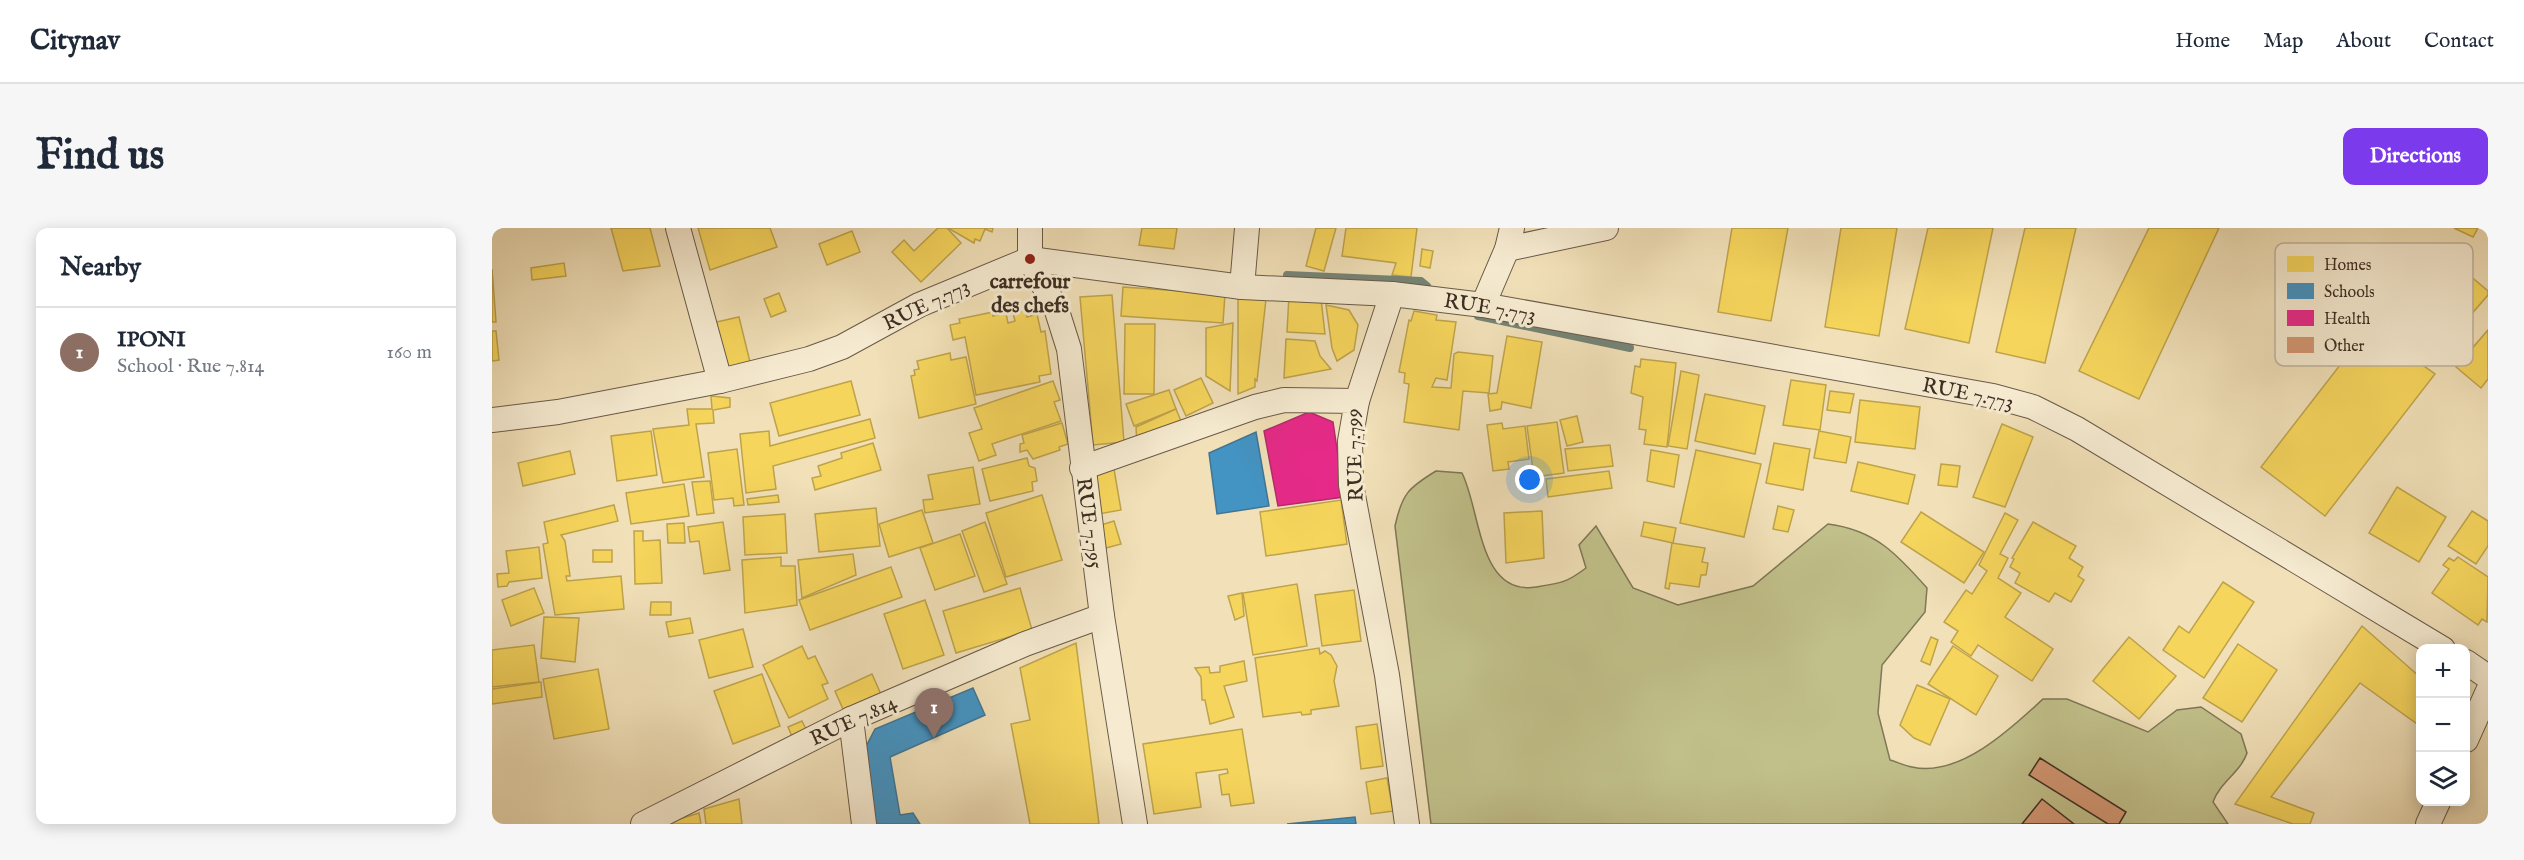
<!DOCTYPE html>
<meta charset="utf-8">
<style>
body{margin:0;font-family:"IM FELL English",serif;background:#f6f6f7;color:#1f2937}
.controls{position:absolute;right:18px;bottom:18px;display:grid;overflow:hidden;border-radius:12px;box-shadow:0 3px 15px #0003}
.controls button{width:54px;height:54px;display:grid;place-items:center;padding:0;border:0;border-bottom:2px solid #e0e1e3;background:#fff;color:#1f2937;font:30px sans-serif}
.you{position:absolute;left:1038px;top:252px;width:21px;height:21px;margin:-15px;border:4px solid #fff;border-radius:50%;background:#1a73e8;box-shadow:0 0 0 9px #1a73e833}
.badge{display:grid;place-items:center;width:39px;height:39px;border-radius:50%;background:#7c3aed;color:#fff;font-size:20px;font-weight:700}
.pin{position:absolute;translate:-50% -50px;filter:drop-shadow(0 2px 3px #0008)}
.pin::after{content:'';position:absolute;top:32px;width:21px;height:18px;background:inherit;clip-path:polygon(0 0,100% 0,50% 100%)}
.list{margin:0;padding:0;list-style:none}
h2{display:flex;justify-content:space-between;align-items:center;height:78px;margin:0;padding:0 24px;font-size:26px}
h2 small{font-size:20px;font-weight:400;color:#747a83}
.list li{display:grid;grid-template-columns:39px 1fr auto;gap:18px;align-items:center;box-sizing:border-box;height:90px;padding:0 24px;border-top:2px solid #e0e1e3}
.list b{display:block;font-size:22px;white-space:nowrap}
.list p{margin:0;font-size:20px;white-space:nowrap;color:#747a83}
.list em{font-size:20px;font-style:normal;color:#747a83}
.icon{flex:none;width:33px;height:33px;fill:none;stroke:currentColor;stroke-width:2;stroke-linecap:round;stroke-linejoin:round}
.map{position:relative;flex:none;width:1996px;height:596px;overflow:hidden;border-radius:12px}
header{display:flex;align-items:center;gap:36px;box-sizing:border-box;height:84px;padding:0 30px;background:#fff;border-bottom:2px solid #e0e1e3}
header strong{font-size:28px}
nav{display:flex;gap:33px;margin-inline-start:auto;font-size:21px}
.intro{display:flex;align-items:center;justify-content:space-between;box-sizing:border-box;height:144px;padding:0 36px}
h1{margin:0;font-size:42px}
.button{padding:15px 27px;border-radius:12px;background:#7c3aed;color:#fff;font-size:21px;font-weight:700}
main{display:flex;gap:36px;padding:0 36px}
aside{flex:1;background:#fff;border-radius:12px;box-shadow:0 3px 15px #0003}
.map>svg:first-child{display:block}
</style>
<header>
<strong>Citynav</strong>
<nav><a>Home</a><a>Map</a><a>About</a><a>Contact</a></nav>
</header>
<div class="intro"><h1>Find us</h1><a class="button">Directions</a></div>
<main>
<aside>
<h2>Nearby<small></small></h2>
<ul class="list">
<li><span class="badge" style="background:#8d6e63">1</span><div><b>IPONI</b><p>School · Rue 7.814</p></div><em>160 m</em></li>
</ul>
</aside>
<div class="map">
<svg width="1996" height="596" viewBox="0 0 1996 596">
<rect width="100%" height="100%" fill="#f1e0b8"/>
<filter id="stains"><feTurbulence type="fractalNoise" baseFrequency=".00333" numOctaves="4"/><feColorMatrix values="0 0 0 0 .2 0 0 0 0 .09 0 0 0 0 .02 0 0 0 .5 -.17"/></filter>
<radialGradient id="worn" r=".72"><stop offset=".6" stop-color="#630" stop-opacity="0"/><stop offset="1" stop-color="#630" stop-opacity=".3"/></radialGradient>
<path fill="#c1c08a" stroke="#7f7756" stroke-width="1.5" d="M944,243L970,245C989,283 986,368 1044,359C1069,355 1074,355 1094,340L1087,317L1104,298L1141,360L1186,377L1261,358L1336,296C1383,302 1405,326 1435,360L1433,384L1390,437L1386,485L1398,532C1405,534 1413,538 1420,539C1467,550 1520,500 1551,471H1575L1656,504L1685,482L1709,479L1749,506L1755,525C1748,545 1728,554 1721,574L1736,596H939L903,298C910,266 916,260 944,243Z"/>
<g fill="#f6d55c" stroke="#bea34b" stroke-width="1.5">
<path d="M119,0H158L168,38L131,43Z"/>
<path d="M206,0H278L285,19L218,42Z"/>
<path d="M446,0H455L469,15L429,54L400,24L412,12L422,23Z"/>
<path d="M456,0H501L500,4L493,1L488,13L483,11L482,15Z"/>
<path d="M650,0H685L682,21L647,17Z"/>
<path d="M824,0H844L832,43L814,38Z"/>
<path d="M854,0H925L919,49L900,47L904,35L850,28Z"/>
<path d="M1240,0H1296L1279,93L1226,84Z"/>
<path d="M1349,0H1405L1387,108L1333,99Z"/>
<path d="M1436,0H1501L1477,115L1413,101Z"/>
<path d="M1533,0H1584L1553,135L1504,124Z"/>
<path d="M1657,0H1727L1647,171L1587,143Z"/>
<path d="M1962,0H1986L1981,9Z"/>
<path d="M360,3L368,24L335,37L327,16Z"/>
<path d="M930,21L941,23L938,40L928,38Z"/>
<path d="M72,35L74,48L40,52L39,40Z"/>
<path d="M0,41L4,94H0Z"/>
<path d="M1970,41L1996,63V67L1952,118L1924,94Z"/>
<path d="M631,59L733,66L731,95L629,88Z"/>
<path d="M287,65L294,83L279,89L272,71Z"/>
<path d="M620,67L632,214L601,217L588,69Z"/>
<path d="M797,67L829,71L833,106L795,104Z"/>
<path d="M746,69L774,71L765,153L763,151V159L746,166Z"/>
<path d="M834,77L857,82L866,97L862,122L845,133L840,120Z"/>
<path d="M533,83L535,89L545,86L549,104L553,103L559,146L547,148L548,154L484,167L473,109L461,112L458,97L468,95L467,91L501,84V88L514,85L516,95L523,93L521,85Z"/>
<path d="M922,83L945,87L944,92L964,94L955,152L944,150L940,159L959,160L962,126L966,124L1001,128L997,165L971,163L967,202L912,194L917,156L912,155L913,145L907,144L917,92L919,93Z"/>
<path d="M1886,88L1932,123L1925,133L1943,146L1833,288L1769,239Z"/>
<path d="M247,89L258,134L231,141L220,95Z"/>
<path d="M741,95L738,163L714,148V100Z"/>
<path d="M633,96H663L662,166H632Z"/>
<path d="M1996,102V151L1989,160L1964,139Z"/>
<path d="M0,103H4L7,132L0,133Z"/>
<path d="M1015,108L1050,114L1039,180L1010,174L1009,181L998,183L996,166L1005,165Z"/>
<path d="M794,111L823,113L828,128L839,141L792,150Z"/>
<path d="M458,125L459,132L474,129L484,176L427,190L419,148L423,147L422,142L427,141L425,133Z"/>
<path d="M1149,131L1184,135L1175,219L1152,216L1154,202L1147,201L1151,169L1139,165L1143,138L1148,139Z"/>
<path d="M1189,143L1207,147L1195,221L1176,218Z"/>
<path d="M709,150L721,175L694,188L682,162Z"/>
<path d="M1299,152L1334,157L1328,202L1291,197Z"/>
<path d="M359,153L368,187L287,208L278,175Z"/>
<path d="M561,153L568,172L562,174L569,193L500,216L504,227L487,233L477,205L490,201L482,180Z"/>
<path d="M677,162L684,181L642,198L634,176Z"/>
<path d="M1338,163L1362,166L1358,185L1335,182Z"/>
<path d="M1213,166L1273,178L1263,226L1203,213Z"/>
<path d="M219,168L238,170V179L221,182L222,195L204,196L212,249L171,255L161,201L197,197L195,181H220Z"/>
<path d="M1368,172L1428,179L1423,221L1363,214Z"/>
<path d="M684,181L691,198L645,218L644,199Z"/>
<path d="M1085,188L1091,214L1075,218L1068,192Z"/>
<path d="M378,191L383,210L281,238L284,261L254,265L248,206L277,203L278,218Z"/>
<path d="M1065,194L1072,245L1042,249L1035,198Z"/>
<path d="M570,195L576,216L567,219L568,222L541,231L535,222L528,224V216L532,215L530,207Z"/>
<path d="M1010,195L1011,201L1033,198L1037,231L1016,234L1017,241L1001,243L995,197Z"/>
<path d="M1510,196L1541,209L1513,279L1481,269Z"/>
<path d="M159,203L165,247L125,253L119,208Z"/>
<path d="M1327,203L1359,209L1354,235L1322,230Z"/>
<path d="M381,215L389,242L323,262L320,250L329,248L326,238L350,230L349,225Z"/>
<path d="M1282,215L1318,221L1311,262L1274,255Z"/>
<path d="M1118,217L1121,238L1076,243L1073,221Z"/>
<path d="M245,221L252,277L242,278L241,270L222,272L216,225Z"/>
<path d="M1159,222L1187,227L1182,259L1155,253Z"/>
<path d="M1204,222L1269,236L1252,309L1188,295Z"/>
<path d="M78,223L83,246L31,258L26,235Z"/>
<path d="M535,230L537,238L543,240L545,253L540,254L541,263L498,273L490,241Z"/>
<path d="M1366,234L1423,247L1416,276L1359,263Z"/>
<path d="M1449,236L1468,238L1465,259L1446,257Z"/>
<path d="M481,239L488,276L433,285L431,272L441,271L436,247Z"/>
<path d="M622,241L629,282L607,286L600,245Z"/>
<path d="M1117,243L1120,260L1056,269L1054,251Z"/>
<path d="M218,253L222,285L205,287L200,254Z"/>
<path d="M192,256L197,288L139,296L134,265Z"/>
<path d="M1905,259L1954,289L1927,334L1877,305Z"/>
<path d="M286,267L287,274L256,277L255,271Z"/>
<path d="M550,267L570,332L514,349L494,285Z"/>
<path d="M849,272L855,316L774,328L768,284Z"/>
<path d="M122,277L126,293L69,307L73,313L78,348H74L75,353L129,348L132,381L63,387L51,316L56,315L52,294Z"/>
<path d="M1286,278L1302,282L1296,304L1281,301Z"/>
<path d="M384,280L388,318L327,324L323,286Z"/>
<path d="M430,282L441,315L397,329L387,296Z"/>
<path d="M1050,283L1052,330L1014,335L1012,285Z"/>
<path d="M1980,283L1996,293V318L1984,336L1956,318Z"/>
<path d="M1429,284L1492,324L1472,355L1409,314Z"/>
<path d="M1513,285L1526,292L1508,326L1516,330L1506,350L1529,365L1513,389L1561,421L1540,453L1486,417L1479,428L1459,414L1466,403L1452,394L1474,362L1480,366L1495,343L1487,337Z"/>
<path d="M293,286L295,325L253,327L251,289Z"/>
<path d="M622,293L629,316L614,320L609,297Z"/>
<path d="M231,294L238,342L212,346L207,313L198,314L196,299Z"/>
<path d="M493,294L515,356L492,364L470,303Z"/>
<path d="M1152,294L1184,300L1181,315L1149,308Z"/>
<path d="M1541,294L1584,318L1577,330L1591,339L1586,348L1592,352L1579,374L1563,365L1557,374L1523,355L1528,345L1518,339L1522,331L1520,330Z"/>
<path d="M192,295L193,315H176L175,296Z"/>
<path d="M142,303H151V313L168,312L170,355L143,356Z"/>
<path d="M468,306L483,348L443,362L428,320Z"/>
<path d="M1180,315L1213,320L1210,334L1216,335L1214,347H1209L1207,359L1178,355L1177,361L1173,360Z"/>
<path d="M47,319L50,350L17,354L15,358L6,359L5,346L17,345L14,323Z"/>
<rect x="101" y="322" width="19" height="12"/>
<path d="M361,326L364,347L310,370L306,332Z"/>
<path d="M289,329V338H303L305,377L253,385L250,332Z"/>
<path d="M1966,329L1996,349L1995,394L1990,391L1986,397L1940,365L1957,341L1951,337L1957,330L1962,333Z"/>
<path d="M399,339L410,369L318,402L307,372Z"/>
<path d="M1731,354L1762,374L1712,450L1671,422L1687,398L1697,405Z"/>
<path d="M805,356L815,418L761,427L751,365Z"/>
<path d="M42,360L52,385L19,398L10,372Z"/>
<path d="M528,360L540,402L464,425L451,383Z"/>
<path d="M862,362L869,413L830,418L823,367Z"/>
<path d="M750,365L752,388L743,392L736,368Z"/>
<path d="M433,372L452,427L411,441L392,386Z"/>
<path d="M159,374H179V387H158Z"/>
<path d="M52,389L87,390L83,434L49,430Z"/>
<path d="M198,390L201,405L177,409L174,394Z"/>
<path d="M1870,398L1928,449V498L1868,455L1779,569L1822,585L1818,596H1801L1743,576Z"/>
<path d="M251,401L261,439L217,450L207,412Z"/>
<path d="M1439,409L1446,412L1438,437L1429,433Z"/>
<path d="M1637,409L1684,448L1647,491L1601,453Z"/>
<path d="M584,415L607,596H538L519,496L538,492L528,440Z"/>
<path d="M1746,416L1785,442L1750,494L1711,470Z"/>
<path d="M42,417L47,454L0,459V422Z"/>
<path d="M310,418L316,431L323,428L336,455L330,457L336,471L297,490L271,437Z"/>
<path d="M1461,418L1506,448L1484,487L1436,456Z"/>
<path d="M827,420L828,426L833,423L839,427L845,438L842,453L847,478L819,482V486L810,487L809,484L771,489L763,430Z"/>
<path d="M752,433L755,453L732,458L742,489L718,496L713,472H710L709,449L703,440L717,439L718,445L728,444V438Z"/>
<path d="M106,441L117,501L62,511L51,451Z"/>
<path d="M270,446L288,498L241,516L222,463Z"/>
<path d="M380,446L391,471L354,488L343,463Z"/>
<path d="M49,454L50,469L0,476V461Z"/>
<path d="M1425,457L1458,471L1438,517L1422,510L1408,497Z"/>
<path d="M310,493L316,505L301,511L296,499Z"/>
<path d="M885,496L891,538L869,541L864,499Z"/>
<path d="M750,501L762,575L739,578L737,566L730,567L727,547L736,545L735,541L704,545L709,579L662,586L651,516Z"/>
<path d="M895,550L901,583L879,586L874,554Z"/>
<path d="M247,571L250,596H214L212,581Z"/>
<path d="M207,585L209,596H175L174,595Z"/>
</g>
<g fill="#4393c3" stroke="#417593" stroke-width="1.5">
<path d="M764,204L777,278L725,286L717,225Z"/>
<path d="M481,460L493,487L398,529L408,587L421,585L428,596H376L367,532L383,501Z"/>
<path d="M863,589L864,596H795Z"/>
</g>
<path fill="#e7298a" stroke="#b42a6b" stroke-width="1.5" d="M817,184L841,194L852,269L786,278L772,203Z"/>
<g fill="none" stroke-linecap="round" stroke-linejoin="round">
<g stroke="#758476" stroke-width="8">
<path d="M795,47L929,53L935,58"/>
<path d="M986,88L1138,120"/>
</g>
</g>
<g fill="#d39773" stroke="#3d2e23" stroke-width="1.5">
<path d="M1548,530L1634,584L1627,596H1616L1537,547Z"/>
<path d="M1550,571L1582,596H1530Z"/>
</g>
<g fill="none" stroke-linecap="round" stroke-linejoin="round">
<g stroke="#6a5a48" stroke-width="26">
<g id="street">
<path d="M186,0L228,153"/>
<path d="M538,0V31L565,83L577,121L610,388L643,596"/>
<path d="M1015,21L1114,0"/>
<path d="M750,59L755,0"/>
<path d="M991,77L1015,21L1020,0"/>
<path d="M865,173L900,66"/>
<path d="M0,192L66,184L228,153L317,131L350,119L427,77L538,31L750,59L900,66L991,77L1501,168L1541,179L1585,201L1951,421"/>
<path d="M590,240L763,179L792,172L865,173L858,213L859,257L895,447L915,596"/>
<path d="M1974,434L1996,449"/>
<path d="M359,491L372,596"/>
<path d="M1974,512L1996,463"/>
<path d="M151,596L359,491L533,416L610,388"/>
<path d="M1936,596L1946,574"/>
</g>
</g>
<use href="#street" stroke="#f6ebd1" stroke-width="24"/>
</g>
<circle fill="#8f2418" stroke="#f6ebd1" stroke-width="2" cx="538" cy="31" r="6"/>
<g text-anchor="middle" stroke-width="6" stroke-linejoin="round" paint-order="stroke">
<g font-size="21" font-weight="bold" fill="#3d2e23" stroke="#f6ebd1">
<text x="538" y="60">carrefour<tspan x="538" dy="24">des chefs</tspan></text>
</g>
<g font-size="21" fill="#3d2e23" stroke="#f6ebd1">
<text transform="translate(434 76) rotate(-26)" y="7">RUE 7.773</text>
<text transform="translate(998 79) rotate(9)" y="7">RUE 7.773</text>
<text transform="translate(1476 165) rotate(11)" y="7">RUE 7.773</text>
<text transform="translate(862 227) rotate(-92)" y="7">RUE 7.799</text>
<text transform="translate(598 295) rotate(82)" y="7">RUE 7.795</text>
<text transform="translate(361 492) rotate(-25)" y="7">RUE 7.814</text>
</g>
</g>
<rect x="1783" y="15" width="198" height="123" rx="9" fill="#f6ebd1" stroke="#beb29d" stroke-width="1.5"/>
<rect x="1795" y="28" width="27" height="16" fill="#f6d55c"/>
<rect x="1795" y="55" width="27" height="16" fill="#4393c3"/>
<rect x="1795" y="82" width="27" height="16" fill="#e7298a"/>
<rect x="1795" y="109" width="27" height="16" fill="#d39773"/>
<g font-size="16" fill="#3d2e23">
<text x="1832" y="42">Homes</text>
<text x="1832" y="69">Schools</text>
<text x="1832" y="96">Health</text>
<text x="1832" y="123">Other</text>
</g>
<rect width="100%" height="100%" filter="url(#stains)"/>
<rect width="100%" height="100%" fill="url(#worn)"/>
</svg>
<div class="controls">
<button>+</button>
<button>−</button>
<button><svg class="icon" aria-label="layers" viewBox="0 0 24 24"><path d="M12 4l9 5-9 5-9-5zM3 14l9 5 9-5"/></svg></button>
</div>
<div class="you"></div>
<div class="pin badge" style="left:442px;top:510px;background:#8d6e63">1</div>
</div>
</main>
